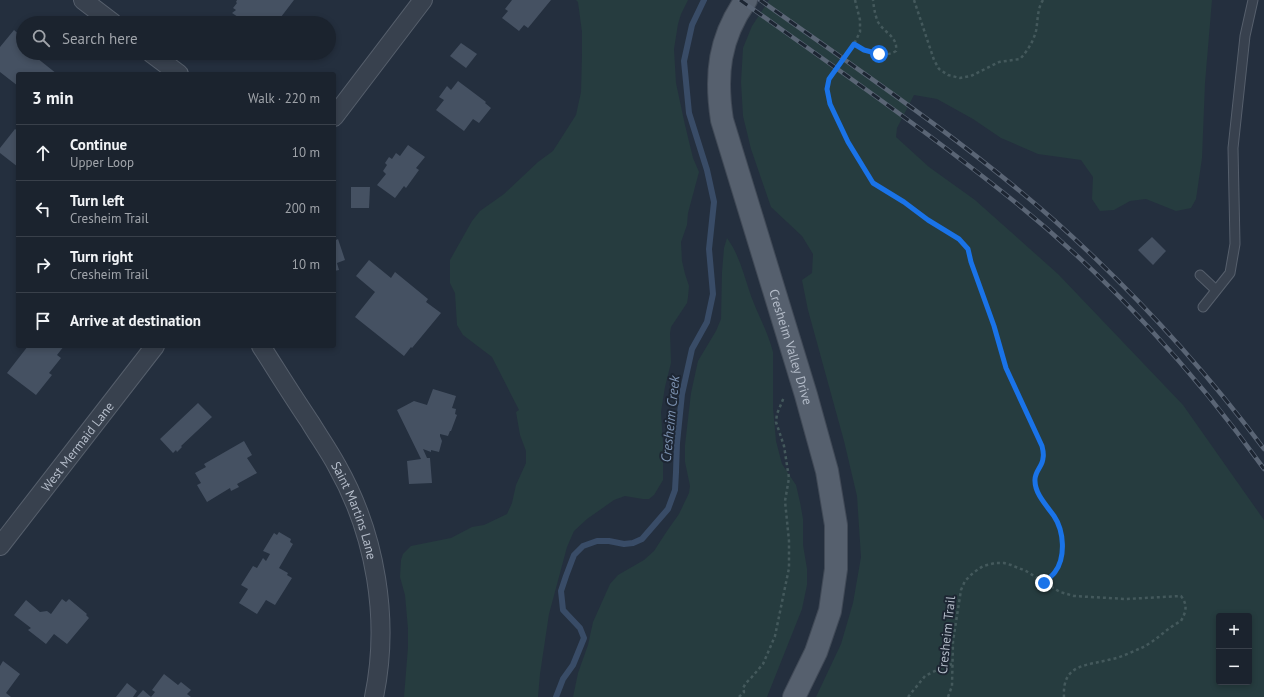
<!DOCTYPE html>
<meta charset="utf-8">
<style>
body{margin:0;font-family:"PT Sans",sans-serif;background:#282f3a;color:#f1f3f6}
.controls{position:absolute;right:12px;bottom:12px;display:grid;overflow:hidden;border-radius:4px;box-shadow:0 2px 6px #0003}
.controls button{width:36px;height:36px;display:grid;place-items:center;padding:0;border:0;border-bottom:1px solid #39404a;background:#1b232e;color:#f1f3f6;font:20px sans-serif}
.stop{position:absolute;width:12px;height:12px;margin:-9px;border:3px solid #1a73e8;border-radius:50%;background:#fff}
.stop.end{background:#1a73e8;border-color:#fff;box-shadow:0 1px 4px #0008}
.list{margin:0;padding:0;list-style:none}
h2{display:flex;justify-content:space-between;align-items:center;height:52px;margin:0;padding:0 16px;font-size:17px}
h2 small{font-size:13px;font-weight:400;color:#a0a4aa}
.list li{display:grid;grid-template-columns:26px 1fr auto;gap:12px;align-items:center;box-sizing:border-box;height:56px;padding:0 16px;border-top:1px solid #39404a}
.list b{display:block;font-size:15px;white-space:nowrap}
.list p{margin:0;font-size:13px;white-space:nowrap;color:#a0a4aa}
.list em{font-size:13px;font-style:normal;color:#a0a4aa}
.icon{flex:none;width:22px;height:22px;fill:none;stroke:currentColor;stroke-width:2;stroke-linecap:round;stroke-linejoin:round}
.map{position:relative;flex:none;width:1264px;height:697px;overflow:hidden}
.search{position:absolute;background:#1b232e;box-shadow:0 2px 6px #0003;left:16px;top:16px;width:320px;height:44px;display:flex;align-items:center;gap:10px;box-sizing:border-box;padding:0 14px;border-radius:22px;color:#a0a4aa;font-size:15px}
.panel{position:absolute;background:#1b232e;box-shadow:0 2px 6px #0003;left:16px;top:72px;width:320px;height:276px;border-radius:4px}
.map>svg:first-child{display:block}
</style>
<div class="map">
<svg width="1264" height="697" viewBox="0 0 1264 697">
<rect width="100%" height="100%" fill="#242f3e"/>
<g fill="#263c3f" fill-rule="evenodd">
<path d="M576,0H688L681,14L678,24L674,49L676,83L685,125L693,158L699,172L688,213L687,225L681,242L682,261L685,274L689,286L688,297L687,303L671,327L670,333L671,363L665,387L661,412L663,444V480L654,495L649,499H643L625,496L614,500L587,519L574,531L567,547L549,614L540,674L538,697H404L408,647V629L405,595L400,577L401,560L403,554L411,546L451,538L472,527L484,525L507,514L512,503L516,485L526,463V451L520,435L516,412L519,410L492,357L463,335L457,325L455,293L450,283V260L472,221L480,211L504,194L538,162L553,151L576,115L581,92L582,54V32L578,2Z"/>
<path d="M769,0H1212L1205,83L1202,158L1196,199L1191,208L1176,211L1146,199L1130,201L1114,210L1100,211L1092,199L1093,177L1081,160L1038,154L1001,138L973,119L937,99L914,95L897,128L896,137L929,167L975,200L1058,274L1183,405L1264,520V697H816L841,644L853,603L861,557L857,496L844,441L808,310L802,280L812,273L813,254L802,236L771,207L751,149L743,116L741,82L743,48L752,26ZM1219,616H1249V682H1219Z"/>
<path d="M727,238C740,256 744,276 751,296C758,315 768,332 773,352V408L776,441L782,464L796,485L800,502L803,519V545L807,569V585L802,609L767,697H573L578,673L588,645L593,622L610,584L618,575L644,560L654,551L667,531L679,514L689,493L690,486L685,462V445L691,393L698,361L716,331L721,319L722,272L724,248Z"/>
</g>
<g fill="none" stroke-linecap="round" stroke-linejoin="round">
<path stroke="#394c67" stroke-width="6" d="M556,697L563,679L573,665L584,638L580,628L563,610L561,591L566,576L574,555L583,546L597,541H609L624,544L633,543L642,539L668,509L675,490L676,472L677,443L682,394L692,349L707,322L713,294L709,249L714,202L707,170L689,113L684,61L692,25L704,0"/>
</g>
<g fill="#455162">
<path d="M237,0H294L281,17L287,21L285,23H239L236,19L238,17L232,13L236,10L233,8L237,3L236,2Z"/>
<path d="M512,0H551L528,28L524,25L519,31L502,18L508,11L505,9Z"/>
<path d="M14,30L23,38V53H33L32,54L57,74H18V86L0,72V47Z"/>
<path d="M461,43L477,54L466,68L450,56Z"/>
<path d="M458,81L486,102L485,103L491,108L479,123L473,119L464,131L436,110L444,100L439,97L447,86L451,90Z"/>
<path d="M15,129L18,131V167L0,153V148Z"/>
<path d="M408,145L425,157L416,168L419,170L406,188L404,186L395,198L377,185L386,174L383,171L387,165L385,163L389,157L392,159L396,153L400,156Z"/>
<path d="M351,187H370L369,208H351Z"/>
<path d="M1152,237L1166,251L1153,265L1138,250Z"/>
<path d="M338,239L345,260L337,263L339,270L334,271V241Z"/>
<path d="M369,260L391,278L395,272L428,299L426,302L441,313L412,348L411,347L404,356L355,317L375,292L356,276Z"/>
<path d="M28,346H64L57,355L61,358L49,373L52,375L36,395L7,373Z"/>
<path d="M433,389L456,396L452,408L456,409L455,414L457,415L451,431H450L448,436L440,434V436L442,441L439,452L431,450V452L423,449L427,458H430L432,483L409,484L407,461L421,459L397,410L414,401L427,405Z"/>
<path d="M198,403L212,417L181,446L182,447L177,452L176,450L173,453L160,439Z"/>
<path d="M244,441L252,455L247,458L257,473L237,484L239,487L231,491L230,488L207,502L197,485L201,483L195,473L206,467L204,464Z"/>
<path d="M279,532L291,539L290,542L293,544L279,568L288,573L287,575L292,578L275,605L266,600L257,614L239,603L248,589L241,585L253,566L257,568L263,558L266,561L270,554L263,551L274,533L277,535Z"/>
<path d="M62,599L66,602L69,599L87,614L86,615L89,618L67,644L54,634L46,644L28,630L31,628L14,615L26,600L40,612L47,611L51,614Z"/>
<path d="M3,661L20,674L6,693L11,697H0V666Z"/>
<path d="M164,674L178,685L181,682L191,690L187,694L191,697H137L143,690L151,697L155,692L152,690Z"/>
<path d="M127,683L137,691L133,697H116Z"/>
</g>
<g fill="none" stroke-linecap="round" stroke-linejoin="round">
<g stroke="#565f6c" stroke-width="11">
<g id="lane">
<path d="M1200,275L1216,290"/>
<path d="M1203,307L1230,273L1235,244L1233,148L1245,36L1253,0"/>
</g>
</g>
<g stroke="#565f6c" stroke-width="20">
<g id="street">
<path d="M83,0L113,23"/>
<path d="M151,53L179,74"/>
<path d="M334,117L423,0"/>
<path id="s1" d="M261,346C277,371 293,397 310,422C319,437 329,451 337,466C376,535 390,620 374,697"/>
<path id="s2" d="M0,546L155,346"/>
</g>
</g>
<g stroke="#414a57" stroke-width="24">
<g id="primary">
<path id="s3" d="M746,0C719,38 715,75 722,120L806,395L827,471L836,525V569L830,611L816,652L794,697"/>
</g>
</g>
<g stroke="#44595c" stroke-width="2.5" stroke-dasharray="3 3" stroke-linecap="butt">
<path d="M855,0L860,20V32L854,44L829,79L827,89L830,104L848,142L873,183L904,202L928,220L959,239L968,249L971,262L994,326L1006,368L1042,446C1043,450 1044,454 1043,458C1043,466 1035,472 1035,481C1035,494 1047,506 1054,516C1064,531 1066,558 1055,572C1052,576 1047,580 1044,583"/>
<path d="M914,0L934,60L939,69L948,75L960,78L971,76L999,62L1020,59C1028,50 1033,42 1036,31C1038,21 1037,9 1043,0"/>
<path d="M854,44C866,52 882,59 896,51C898,36 884,33 878,22C875,15 874,8 873,0"/>
<path d="M739,697L744,692L743,688L746,683L751,678L763,664L775,636L789,568V541L785,501L789,478L784,446L776,422L777,414L784,397"/>
<path d="M908,697L925,676L941,668L952,664"/>
<path d="M948,697L952,686L953,641L961,590L965,581L973,573L983,566L995,563H1004L1011,565L1026,571L1060,592L1074,596L1126,599L1181,596C1188,605 1186,612 1181,621C1167,628 1155,642 1141,648C1132,652 1122,657 1112,659C1087,666 1062,663 1064,697"/>
</g>
<use href="#lane" stroke="#38414e" stroke-width="9"/>
<use href="#street" stroke="#38414e" stroke-width="18"/>
<use href="#primary" stroke="#56606e" stroke-width="22"/>
<g stroke="#5a6575" stroke-width="4.5">
<g id="rail">
<path d="M740,0C833,66 927,131 1015,202C1108,277 1195,372 1264,469"/>
<path d="M760,0C860,71 963,140 1055,221C1132,290 1202,366 1264,449"/>
</g>
</g>
<use href="#rail" stroke="#1d2633" stroke-width="3" stroke-dasharray="9" stroke-linecap="butt"/>
</g>
<g fill="none" stroke-linecap="round" stroke-linejoin="round">
<path stroke="#1a73e8" stroke-width="5" d="M879,54L864,50L854,44L829,79L827,89L830,104L848,142L873,183L904,202L928,220L959,239L968,249L971,262L994,326L1006,368L1042,446C1043,450 1044,454 1043,458C1043,466 1034,472 1035,481C1035,494 1047,506 1054,516C1064,531 1066,557 1055,572C1052,576 1047,580 1044,583"/>
</g>
<g text-anchor="middle" stroke-width="4" stroke-linejoin="round" paint-order="stroke">
<g font-size="13" fill="#b4bcc9" stroke="#1d2633">
<text dy="5" stroke="none"><textPath href="#s3" startOffset="363">Cresheim Valley Drive</textPath></text>
<text dy="5" stroke="none"><textPath href="#s2" startOffset="126">West Mermaid Lane</textPath></text>
<text dy="5" stroke="none"><textPath href="#s1" startOffset="190">Saint Martins Lane</textPath></text>
<text transform="translate(946 635) rotate(-84)" y="5">Cresheim Trail</text>
</g>
<g font-size="14" font-style="italic" fill="#7c92b1" stroke="#1d2633">
<text transform="translate(670 419) rotate(-84)" y="5">Cresheim Creek</text>
</g>
</g>
</svg>
<div class="controls">
<button>+</button>
<button>−</button>
</div>
<div class="stop" style="left:879px;top:54px"></div>
<div class="stop end" style="left:1044px;top:583px"></div>
<div class="search"><svg class="icon" aria-label="search" viewBox="0 0 24 24"><circle cx="10" cy="10" r="6"/><path d="M15 15l6 6"/></svg>Search here</div>
<section class="panel">
<h2>3 min<small>Walk · 220 m</small></h2>
<ul class="list">
<li><svg class="icon" aria-label="ahead" viewBox="0 0 24 24"><path d="M12 20V5M6 11l6-6 6 6"/></svg><div><b>Continue</b><p>Upper Loop</p></div><em>10 m</em></li>
<li><svg class="icon" aria-label="left" viewBox="0 0 24 24"><path d="M17 20v-9H6M10 6l-5 5 5 5"/></svg><div><b>Turn left</b><p>Cresheim Trail</p></div><em>200 m</em></li>
<li><svg class="icon" aria-label="right" viewBox="0 0 24 24"><path d="M7 20v-9h11M14 6l5 5-5 5"/></svg><div><b>Turn right</b><p>Cresheim Trail</p></div><em>10 m</em></li>
<li><svg class="icon" aria-label="arrive" viewBox="0 0 24 24"><path d="M6 21V4h12l-3 4 3 4H6"/></svg><div><b>Arrive at destination</b></div></li>
</ul>
</section>
</div>
